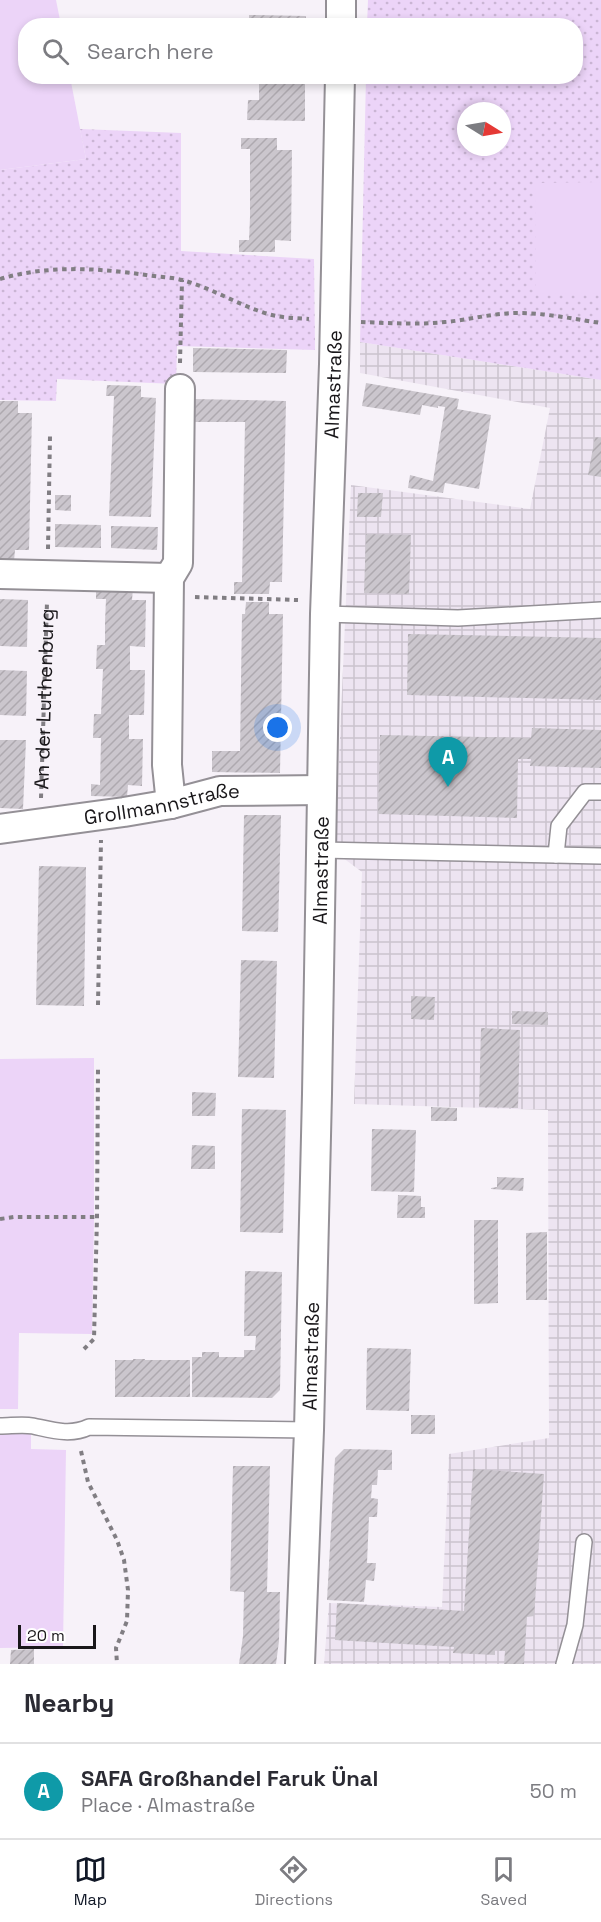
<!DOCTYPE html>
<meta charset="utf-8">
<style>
body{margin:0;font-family:"Space Grotesk",sans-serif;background:#f7f7f7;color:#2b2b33}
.compass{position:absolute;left:457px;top:102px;width:54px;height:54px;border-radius:50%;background:#fff;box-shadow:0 3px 9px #0003;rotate:101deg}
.scale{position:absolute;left:18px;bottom:15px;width:78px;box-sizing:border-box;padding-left:6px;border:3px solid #19171a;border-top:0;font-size:16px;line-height:21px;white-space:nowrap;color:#19171a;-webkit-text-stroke:4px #fff;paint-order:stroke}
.you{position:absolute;left:278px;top:728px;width:21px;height:21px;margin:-15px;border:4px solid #fff;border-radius:50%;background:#1a73e8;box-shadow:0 0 0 9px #1a73e833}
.badge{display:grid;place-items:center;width:39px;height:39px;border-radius:50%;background:#111827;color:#fff;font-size:20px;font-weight:700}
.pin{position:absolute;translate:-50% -50px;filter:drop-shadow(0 2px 3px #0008)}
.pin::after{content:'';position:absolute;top:32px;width:21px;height:18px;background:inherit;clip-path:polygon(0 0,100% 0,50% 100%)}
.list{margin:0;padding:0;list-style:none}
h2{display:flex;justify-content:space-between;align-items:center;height:78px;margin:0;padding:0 24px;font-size:26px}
h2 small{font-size:20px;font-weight:400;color:#7c7c81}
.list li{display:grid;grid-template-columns:39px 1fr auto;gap:18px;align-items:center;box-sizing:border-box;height:96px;padding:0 24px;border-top:2px solid #e1e1e2}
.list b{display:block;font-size:22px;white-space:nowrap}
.list p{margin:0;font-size:20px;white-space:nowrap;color:#7c7c81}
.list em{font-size:20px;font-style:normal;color:#7c7c81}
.icon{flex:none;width:33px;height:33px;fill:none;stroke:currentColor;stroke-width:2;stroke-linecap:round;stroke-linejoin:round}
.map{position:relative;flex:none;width:601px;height:1664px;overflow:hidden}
.search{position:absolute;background:#fff;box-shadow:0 3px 9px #0003;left:18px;right:18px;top:18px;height:66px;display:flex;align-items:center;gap:15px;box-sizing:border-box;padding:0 21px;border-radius:24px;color:#7c7c81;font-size:22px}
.sheet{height:174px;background:#fff}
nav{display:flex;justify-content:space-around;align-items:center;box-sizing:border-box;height:84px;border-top:2px solid #e1e1e2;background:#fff;font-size:16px;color:#7c7c81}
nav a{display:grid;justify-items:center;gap:3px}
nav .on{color:#111827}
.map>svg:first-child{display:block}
</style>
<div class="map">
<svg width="601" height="1664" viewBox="0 0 601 1664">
<defs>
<pattern id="industrial-grid" width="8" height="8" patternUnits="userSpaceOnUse" patternTransform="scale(1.5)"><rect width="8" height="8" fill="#ede4f1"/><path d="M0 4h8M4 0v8" fill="none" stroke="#cbc3ce"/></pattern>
<pattern id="grass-dots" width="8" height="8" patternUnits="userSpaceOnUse" patternTransform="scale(1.5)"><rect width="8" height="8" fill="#ecd4f8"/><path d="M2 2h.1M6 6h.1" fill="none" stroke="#cab5d4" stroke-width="1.8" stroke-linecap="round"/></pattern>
<pattern id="building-hatch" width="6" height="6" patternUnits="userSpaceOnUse" patternTransform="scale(1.5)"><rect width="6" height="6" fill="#cbc6cd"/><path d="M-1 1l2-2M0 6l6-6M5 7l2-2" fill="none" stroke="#aea9af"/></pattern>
</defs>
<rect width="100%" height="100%" fill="#f7f2f9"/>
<path fill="url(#industrial-grid)" d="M360,342L601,380V1664H324L329,1603L442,1607L449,1454L549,1438L548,1110L354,1104L362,872L335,852L351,485L530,509L550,408L360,373Z"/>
<g fill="url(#grass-dots)" fill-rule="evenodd">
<path d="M368,0H601V380L360,342L366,77L576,76V26L367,25ZM466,111H502V147H466Z"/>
<path d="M80,129L181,133V251L314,259L315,350L177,346L176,384L57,379L56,401L0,400V170L86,159Z"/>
</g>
<g fill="#ecd4f8">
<path d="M0,0H56L61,25L26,26V76L70,77L86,159L0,170Z"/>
<path d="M601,182V293L536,294L535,183Z"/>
<path d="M94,1058V1220L92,1334L19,1333L18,1409H0V1059Z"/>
<path d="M0,1433L31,1434V1449L66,1450L63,1647L0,1648Z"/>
</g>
<g fill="url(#building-hatch)">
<path d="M249,15L306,16V26H249Z"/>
<path d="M259,76H305V121L247,120L248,100H259Z"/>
<path d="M241,138H277V150H292L291,241L275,240V252H239V240H249L250,217V149H241Z"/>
<path d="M193,348L287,350L286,373L193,372Z"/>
<path d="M366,383L459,399L457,409L491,415L479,489L445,483L443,493L408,488L410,475L433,481L445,407L438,406V408L422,405L420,415L362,406Z"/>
<path d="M107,385L141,386V397L156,398L151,517L109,516L114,396H106Z"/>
<path d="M193,399L286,401L282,582H270L269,594H234V582H242L245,422H192Z"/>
<path d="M0,401H18V413H32L29,550H15L14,561H0Z"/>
<path d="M595,437L601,438V477L588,475Z"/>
<path d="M358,493H383L381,517H357Z"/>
<path d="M55,495H71V511L55,510Z"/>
<path d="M55,524L101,525V548L55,547Z"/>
<path d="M111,526L158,527L157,550L111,548Z"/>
<path d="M366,534L411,535L409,594L364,593Z"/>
<path d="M96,587L133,588L132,600H146L145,647L130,646V670H145L144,715H129V739H143L142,786L128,785L127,797L91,796V784L100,785L101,738H93L94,714H101L103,669H96L97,645H105V622L106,599H96Z"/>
<path d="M0,599L28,600L27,647L0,646Z"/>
<path d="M246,602H269V614H283L280,773L212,772V751H240L242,614H245Z"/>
<path d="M408,634L601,638V700L407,695Z"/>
<path d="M0,670L27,671L26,716L0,715Z"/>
<path d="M532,728L601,730V768L530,766L531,759H518L517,818L378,814L380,735L531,738Z"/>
<path d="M0,740H26L23,809L0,808Z"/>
<path d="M244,815H281L278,932L242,931Z"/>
<path d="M39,866L86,867L84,1006L36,1005Z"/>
<path d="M241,960L277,961L274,1078L238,1077Z"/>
<path d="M411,996L435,997L434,1020L411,1019Z"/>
<path d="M512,1011L548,1012V1025L512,1024Z"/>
<path d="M481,1028L520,1030L518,1108L479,1107Z"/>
<path d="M192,1092L216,1093L215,1116H192Z"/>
<path d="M431,1107L457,1108V1121H431Z"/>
<path d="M242,1109L286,1110L283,1233L240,1232Z"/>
<path d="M372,1129L416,1130L414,1192L371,1191Z"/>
<path d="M192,1145L215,1146V1169H191Z"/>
<path d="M497,1177L524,1178L523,1191L491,1189V1188L497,1187Z"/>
<path d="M398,1195L421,1196V1207H425V1218H397Z"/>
<path d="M474,1220H498V1303L474,1304Z"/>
<path d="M547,1232V1300H526V1233Z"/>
<path d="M245,1271L282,1272L280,1390L272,1398L192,1397V1357H202V1352H219V1357H244V1350H255L256,1336H244Z"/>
<path d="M367,1348L411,1349L409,1411L366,1410Z"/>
<path d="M133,1359H145V1360H190V1397H115V1360H133Z"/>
<rect x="411" y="1415" width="24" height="19"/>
<path d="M344,1449L392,1450V1470H378L377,1485H372L371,1498L378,1499L377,1517H369L367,1563H376L374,1581L366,1580L364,1602L327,1600L335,1458Z"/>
<path d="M233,1466H270L267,1592H280L279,1641L276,1664H239L243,1636L244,1592L230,1591Z"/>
<path d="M473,1469L544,1474L534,1616L527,1617L524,1664H504L505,1651L495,1650V1655L453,1653L454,1647L335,1640L337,1603L464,1611Z"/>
<path d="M34,1649V1664H10L11,1650Z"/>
</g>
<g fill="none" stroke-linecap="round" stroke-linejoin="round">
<g stroke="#949096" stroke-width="18">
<g id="lane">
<path d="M325,614L458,618L601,610"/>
<path d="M321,850L601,856"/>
<path d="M556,855L559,826L585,792H601"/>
<path d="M0,1426C11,1426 23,1424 33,1426C52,1430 70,1436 89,1427L309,1430"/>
<path d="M564,1664L575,1625L584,1542"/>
</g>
</g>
<g stroke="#949096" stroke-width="32">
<g id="street">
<path d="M341,26V0"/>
<path d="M0,574L169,578"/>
<path d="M171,804L167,765L169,578L178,563L180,389"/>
<path id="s2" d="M0,829L124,812L171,804L220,791L322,790"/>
<path id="s3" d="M300,1664L309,1430L317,1094L325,614L334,364L340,76"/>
</g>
</g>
<g stroke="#817e83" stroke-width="4" stroke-dasharray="4.5 4.5" stroke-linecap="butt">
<path d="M0,279C47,265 98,268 146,275C158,277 171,277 182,280C212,288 238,305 268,314C281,318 295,318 309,319"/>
<path d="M361,322C389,323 417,325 445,322C469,320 493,313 518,313C546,313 573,319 601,323"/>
<path d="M180,363L182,280"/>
<path d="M48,549L50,436"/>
<path d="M195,597L298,600"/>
<path id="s1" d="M41,798L47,602"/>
<path d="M98,1005L101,840"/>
<path d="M0,1219L14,1217H97"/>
<path d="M84,1349L94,1339L97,1217L98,1069"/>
<path d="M81,1451L88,1482L117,1540L124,1560L128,1590L127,1621L116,1648L117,1664"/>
</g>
<use href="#lane" stroke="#fff" stroke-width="15"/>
<use href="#street" stroke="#fff" stroke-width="28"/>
</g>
<g text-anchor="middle" stroke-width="4.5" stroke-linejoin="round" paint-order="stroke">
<g font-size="20" fill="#19171a" stroke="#fff">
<text dy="7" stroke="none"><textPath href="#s3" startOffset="1280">Almastraße</textPath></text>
<text dy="7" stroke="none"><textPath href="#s1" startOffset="99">An der Luthenburg</textPath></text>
<text dy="7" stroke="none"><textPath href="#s2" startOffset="164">Grollmannstraße</textPath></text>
<text dy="7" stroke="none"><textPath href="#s3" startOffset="794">Almastraße</textPath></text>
<text dy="7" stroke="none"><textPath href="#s3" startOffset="308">Almastraße</textPath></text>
</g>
</g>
</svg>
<svg class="compass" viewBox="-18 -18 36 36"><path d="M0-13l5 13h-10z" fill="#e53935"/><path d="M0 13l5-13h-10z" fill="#7c7c81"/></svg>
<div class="scale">20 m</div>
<div class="you"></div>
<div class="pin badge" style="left:448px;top:787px;background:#0f9aa8">A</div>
<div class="search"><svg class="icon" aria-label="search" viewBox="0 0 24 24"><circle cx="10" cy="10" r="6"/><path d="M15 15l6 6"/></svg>Search here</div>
</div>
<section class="sheet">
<h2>Nearby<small></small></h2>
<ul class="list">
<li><span class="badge" style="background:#0f9aa8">A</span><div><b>SAFA Großhandel Faruk Ünal</b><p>Place · Almastraße</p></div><em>50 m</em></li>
</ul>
</section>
<nav>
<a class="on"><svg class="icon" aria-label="map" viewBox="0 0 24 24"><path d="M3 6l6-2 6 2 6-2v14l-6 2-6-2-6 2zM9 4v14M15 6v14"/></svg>Map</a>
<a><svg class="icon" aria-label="directions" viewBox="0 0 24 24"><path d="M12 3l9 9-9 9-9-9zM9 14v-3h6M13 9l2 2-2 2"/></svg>Directions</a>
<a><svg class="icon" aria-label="saved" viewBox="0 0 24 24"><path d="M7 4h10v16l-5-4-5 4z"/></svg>Saved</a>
</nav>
